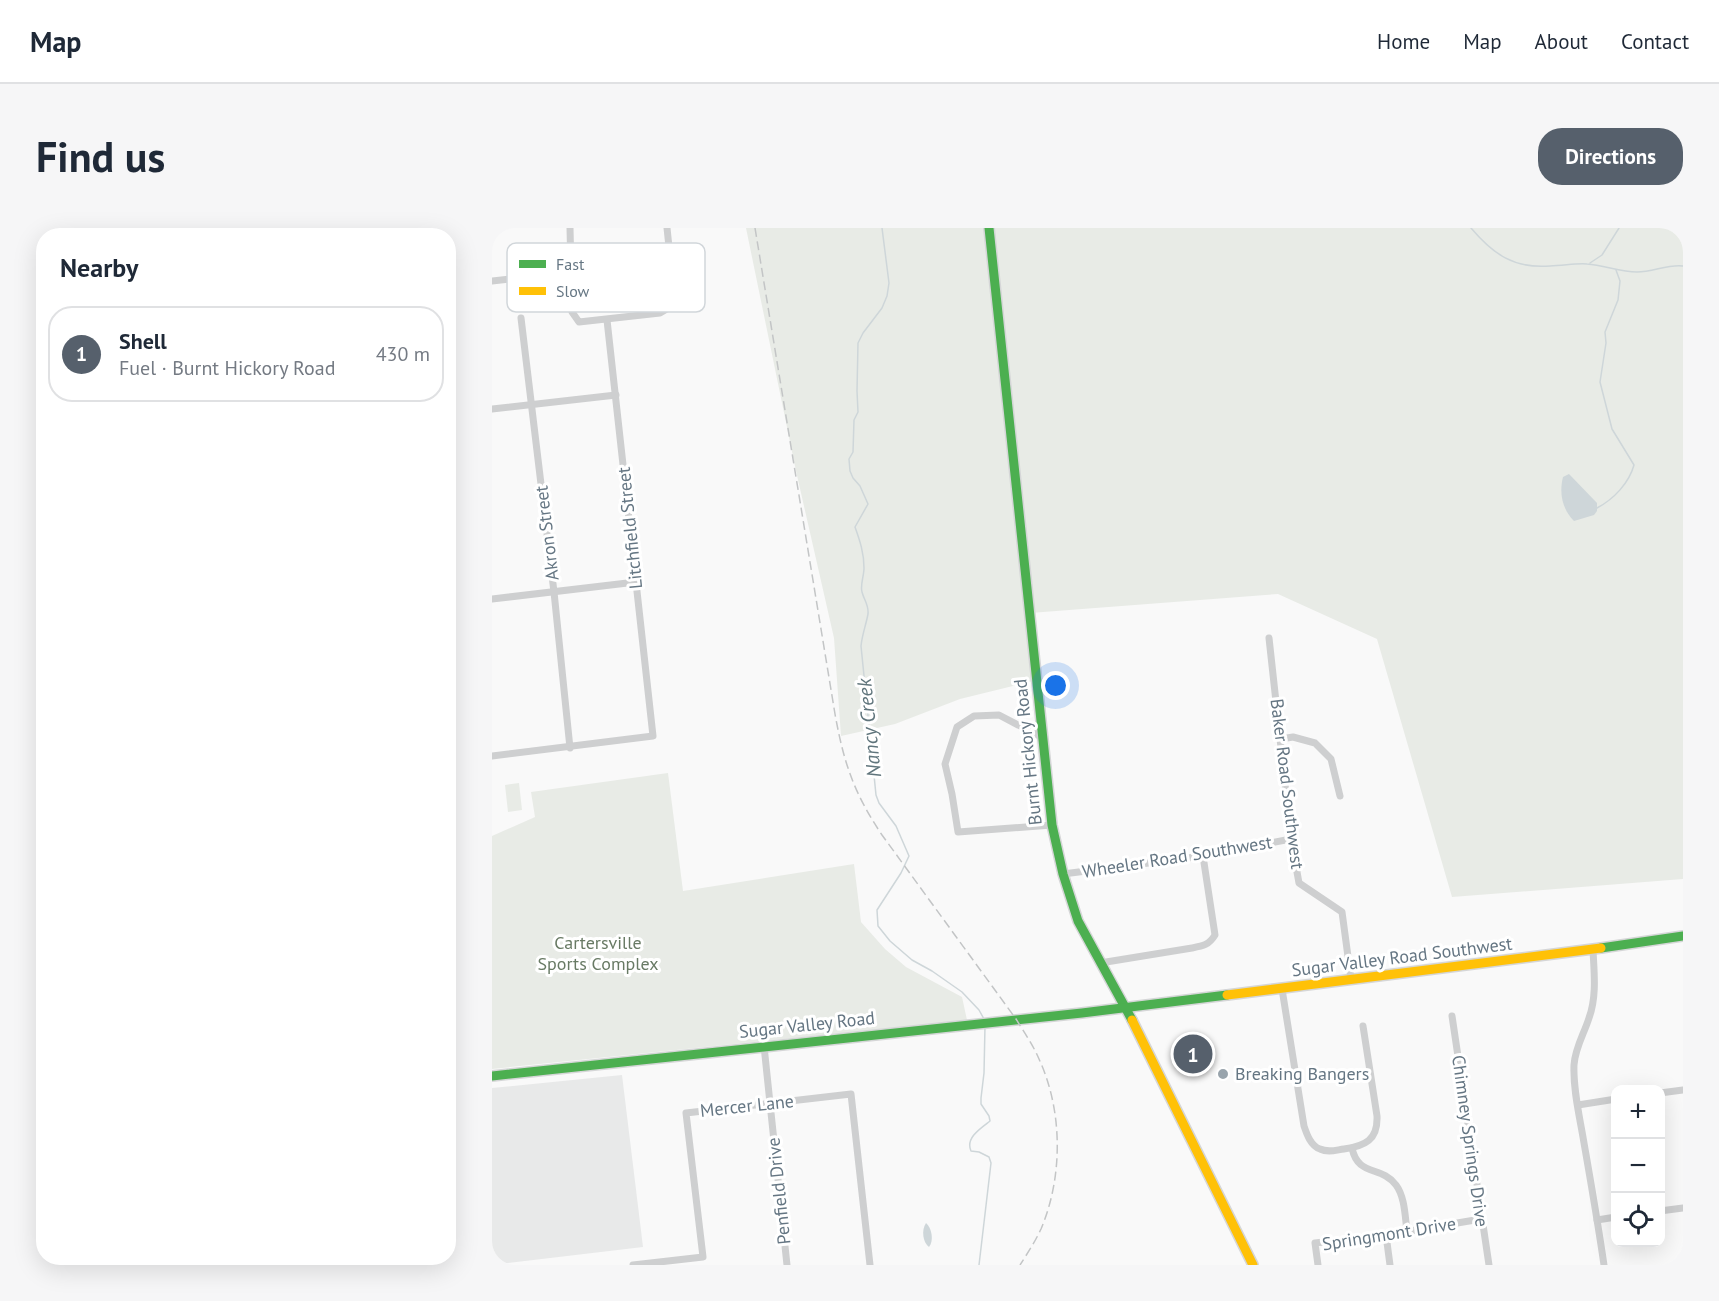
<!DOCTYPE html>
<meta charset="utf-8">
<style>
body{margin:0;font-family:"PT Sans",sans-serif;background:#f6f6f7;color:#1f2937}
.controls{position:absolute;right:18px;bottom:18px;display:grid;overflow:hidden;border-radius:12px;box-shadow:0 6px 24px #0002}
.controls button{width:54px;height:54px;display:grid;place-items:center;padding:0;border:0;border-bottom:2px solid #e0e1e3;background:#fff;color:#1f2937;font:30px sans-serif}
.you{position:absolute;left:564px;top:458px;width:21px;height:21px;margin:-15px;border:4px solid #fff;border-radius:50%;background:#1a73e8;box-shadow:0 0 0 9px #1a73e833}
.badge{display:grid;place-items:center;width:39px;height:39px;border-radius:50%;background:#56606c;color:#fff;font-size:20px;font-weight:700}
.pin{position:absolute;translate:-50% -50%;border:3px solid #fff;box-shadow:0 2px 6px #0006}
.list{margin:0;padding:0;list-style:none}
h2{display:flex;justify-content:space-between;align-items:center;height:78px;margin:0;padding:0 24px;font-size:26px}
h2 small{font-size:20px;font-weight:400;color:#747a83}
.list li{display:grid;grid-template-columns:39px 1fr auto;gap:18px;align-items:center;box-sizing:border-box;height:96px;margin:0 12px 12px;padding:0 12px;border:2px solid #e0e1e3;border-radius:24px}
.list b{display:block;font-size:22px;white-space:nowrap}
.list p{margin:0;font-size:20px;white-space:nowrap;color:#747a83}
.list em{font-size:20px;font-style:normal;color:#747a83}
.icon{flex:none;width:33px;height:33px;fill:none;stroke:currentColor;stroke-width:2;stroke-linecap:round;stroke-linejoin:round}
.map{position:relative;flex:none;width:1191px;height:1037px;overflow:hidden;border-radius:24px}
header{display:flex;align-items:center;gap:36px;box-sizing:border-box;height:84px;padding:0 30px;background:#fff;border-bottom:2px solid #e0e1e3}
header strong{font-size:28px}
nav{display:flex;gap:33px;margin-inline-start:auto;font-size:21px}
.intro{display:flex;align-items:center;justify-content:space-between;box-sizing:border-box;height:144px;padding:0 36px}
h1{margin:0;font-size:42px}
.button{padding:15px 27px;border-radius:24px;background:#56606c;color:#fff;font-size:21px;font-weight:700}
main{display:flex;gap:36px;padding:0 36px}
aside{flex:1;background:#fff;border-radius:24px;box-shadow:0 6px 24px #0002}
.map>svg:first-child{display:block}
</style>
<header>
<strong>Map</strong>
<nav><a>Home</a><a>Map</a><a>About</a><a>Contact</a></nav>
</header>
<div class="intro"><h1>Find us</h1><a class="button">Directions</a></div>
<main>
<aside>
<h2>Nearby<small></small></h2>
<ul class="list">
<li><span class="badge">1</span><div><b>Shell</b><p>Fuel · Burnt Hickory Road</p></div><em>430 m</em></li>
</ul>
</aside>
<div class="map">
<svg width="1191" height="1037" viewBox="0 0 1191 1037">
<rect width="100%" height="100%" fill="#f9f9f9"/>
<path fill="#e8e9e9" d="M130,847L151,1019L0,1037V860Z"/>
<g fill="#e8ebe6">
<path d="M254,0H1191V651L960,669L885,411L786,366L538,385L545,452L468,471L403,496L349,508L342,410L304,243Z"/>
<path d="M176,545L191,663L362,636L369,694L393,721L414,739L470,769L475,792L0,841V608L43,589L39,564Z"/>
<path d="M27,555L30,582L16,584L13,557Z"/>
</g>
<g fill="#ced6d9">
<path d="M1077,246L1105,275V283L1102,287L1082,293C1070,281 1067,265 1071,249Z"/>
<path d="M434,995C440,1000 442,1013 437,1019C431,1015 429,1002 434,995Z"/>
</g>
<g fill="none" stroke-linecap="round" stroke-linejoin="round">
<g stroke="#ced6d9" stroke-width="1.5">
<path d="M390,0L397,55L395,68L390,80L371,105L366,115L365,163L366,184L362,192L361,224L357,231L358,243L361,250L368,258L376,276L363,299C368,313 372,325 372,340C372,348 368,357 370,364C372,372 377,377 376,386C374,397 370,407 369,418L384,567L387,575L404,598L417,628L409,645L385,682L386,698L398,713L420,732L440,743L470,764L487,782L492,791"/>
<path d="M979,0C1001,26 1022,41 1058,38C1071,38 1083,35 1095,36C1112,37 1128,44 1145,44C1161,44 1176,36 1191,38"/>
<path d="M1098,35L1110,27L1127,0"/>
<path d="M1105,280C1122,271 1137,255 1142,237L1120,201L1108,154L1114,115L1113,104L1126,72L1128,53L1124,42"/>
<path d="M487,1037L499,935L497,929L487,924L479,923C473,910 489,900 498,893L497,888L489,876V870L492,845L493,798"/>
</g>
<g stroke="#d5d6d7" stroke-width="12">
<g id="fast">
<path d="M497,0L560,597L571,646L586,693L640,792"/>
<path d="M1109,720L1191,708"/>
<path d="M0,848L590,785L735,767"/>
</g>
</g>
<g stroke="#d5d6d7" stroke-width="12">
<g id="slow">
<path d="M735,767L1109,720"/>
<path d="M640,792L761,1037"/>
</g>
</g>
<g stroke="#cecfd0" stroke-width="7">
<path d="M78,0L80,84L87,94L168,85L183,76L175,0"/>
<path d="M0,53L79,44"/>
<path d="M29,90L62,364L78,520"/>
<path d="M0,181L124,167"/>
<path d="M0,371L144,354"/>
<path d="M777,410L799,611L807,655L850,684L859,751"/>
<path d="M551,510L507,487L482,488L465,499L453,536L460,566L466,604L560,597"/>
<path d="M789,511L801,509L823,515L839,531L848,568"/>
<path d="M0,528L161,508L115,92"/>
<path d="M571,646L711,628L799,611"/>
<path d="M1101,722C1102,744 1105,768 1097,790C1092,806 1083,820 1082,837C1081,863 1088,890 1092,915C1099,955 1106,996 1112,1037"/>
<path d="M608,735L700,720C711,718 717,717 723,707L711,628"/>
<path d="M790,761L812,898C815,907 819,918 828,921C836,925 844,922 852,921C873,918 886,912 885,888L871,798"/>
<path d="M960,788L997,1037"/>
<path d="M272,818L295,1037"/>
<path d="M1168,865L1191,862"/>
<path d="M1086,877L1124,871"/>
<path d="M860,920C866,949 889,937 904,957C913,969 913,989 915,1003"/>
<path d="M1168,983L1191,980"/>
<path d="M1105,992L1124,989"/>
<path d="M894,1007L898,1037"/>
<path d="M141,1037L211,1029L194,885L359,866L378,1037"/>
<path d="M826,1037L823,1015L894,1007L989,991"/>
</g>
<use href="#fast" stroke="#4caf50" stroke-width="9"/>
<use href="#slow" stroke="#ffc107" stroke-width="9"/>
<path stroke="#c3c5c6" stroke-width="1.5" stroke-dasharray="9 4.5" stroke-linecap="butt" d="M263,0L343,486C352,536 362,565 390,607L524,791C532,804 541,817 547,831C571,883 571,949 549,1001C543,1014 535,1026 528,1037"/>
</g>
<circle fill="#99a4ac" stroke="#fff" stroke-width="2" cx="731" cy="846" r="6"/>
<g text-anchor="middle" stroke-width="6" stroke-linejoin="round" paint-order="stroke">
<g font-size="18" fill="#657683" stroke="#fff">
<text transform="translate(138 300) rotate(-96)" y="6">Litchfield Street</text>
<text transform="translate(55 305) rotate(-97)" y="6">Akron Street</text>
<text transform="translate(536 524) rotate(-96)" y="6">Burnt Hickory Road</text>
<text transform="translate(795 556) rotate(83)" y="6">Baker Road Southwest</text>
<text transform="translate(685 629) rotate(-9)" y="6">Wheeler Road Southwest</text>
<text transform="translate(910 729) rotate(-7)" y="6">Sugar Valley Road Southwest</text>
<text transform="translate(315 797) rotate(-6)" y="6">Sugar Valley Road</text>
<text transform="translate(255 878) rotate(-6)" y="6">Mercer Lane</text>
<text transform="translate(978 913) rotate(82)" y="6">Chimney Springs Drive</text>
<text transform="translate(287 963) rotate(-96)" y="6">Penfield Drive</text>
<text transform="translate(897 1006) rotate(-9)" y="6">Springmont Drive</text>
</g>
<g font-size="18" fill="#687a64" stroke="#fff">
<text x="106" y="721">Cartersville<tspan x="106" dy="21">Sports Complex</tspan></text>
</g>
<g font-size="18" fill="#657683" stroke="#fff" text-anchor="start">
<text x="743" y="852">Breaking Bangers</text>
</g>
<g font-size="20" font-style="italic" fill="#60757c" stroke="#fff">
<text transform="translate(377 500) rotate(-96)" y="7">Nancy Creek</text>
</g>
</g>
<rect x="15" y="15" width="198" height="69" rx="9" fill="#fff" stroke="#d1d6da" stroke-width="1.5"/>
<rect x="27" y="32" width="27" height="8" fill="#4caf50"/>
<rect x="27" y="59" width="27" height="8" fill="#ffc107"/>
<g font-size="16" fill="#657683">
<text x="64" y="42">Fast</text>
<text x="64" y="69">Slow</text>
</g>
</svg>
<div class="controls">
<button>+</button>
<button>−</button>
<button><svg class="icon" aria-label="locate" viewBox="0 0 24 24"><circle cx="12" cy="12" r="6"/><path d="M12 2v4M12 18v4M2 12h4M18 12h4"/></svg></button>
</div>
<div class="you"></div>
<div class="pin badge" style="left:701px;top:826px">1</div>
</div>
</main>
